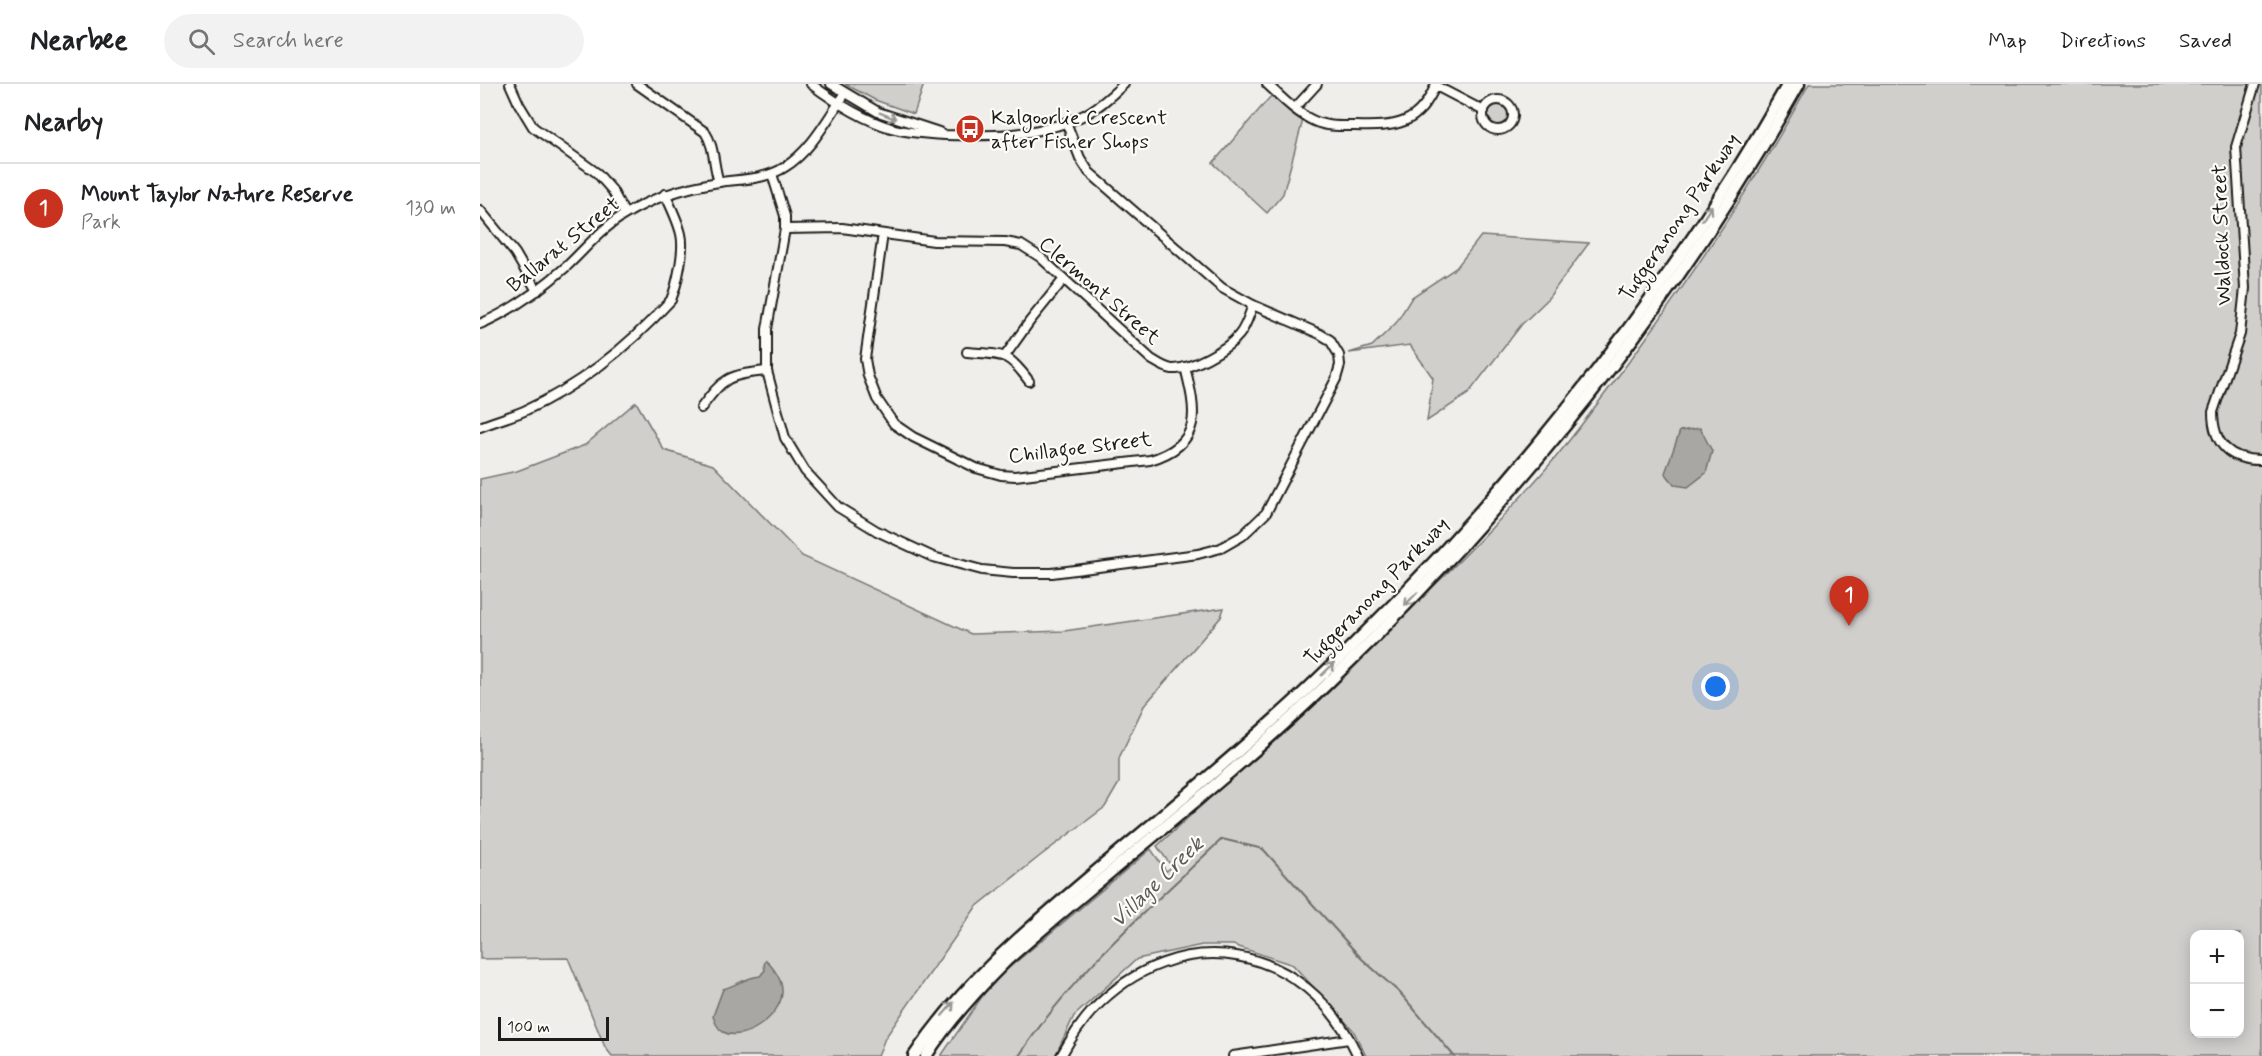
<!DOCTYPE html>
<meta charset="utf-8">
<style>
body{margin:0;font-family:Mynerve,sans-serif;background:#f2f2f2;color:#202124}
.controls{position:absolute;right:18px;bottom:18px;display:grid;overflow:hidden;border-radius:12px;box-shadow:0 3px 15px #0003}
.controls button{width:54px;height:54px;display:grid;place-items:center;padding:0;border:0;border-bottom:2px solid #e0e0e0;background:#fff;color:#202124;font:30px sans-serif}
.scale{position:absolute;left:18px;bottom:15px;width:111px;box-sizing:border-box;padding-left:6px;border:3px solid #1c1c1c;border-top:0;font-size:16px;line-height:21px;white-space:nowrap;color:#1c1c1c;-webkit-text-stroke:4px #fdfcf7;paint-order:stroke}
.you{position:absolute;left:1236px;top:603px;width:21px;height:21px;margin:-15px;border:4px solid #fff;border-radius:50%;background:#1a73e8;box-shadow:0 0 0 9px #1a73e833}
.badge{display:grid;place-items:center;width:39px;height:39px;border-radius:50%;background:#c8321e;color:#fff;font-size:20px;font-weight:700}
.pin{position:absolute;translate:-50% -50px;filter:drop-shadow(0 2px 3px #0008)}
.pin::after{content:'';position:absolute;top:32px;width:21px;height:18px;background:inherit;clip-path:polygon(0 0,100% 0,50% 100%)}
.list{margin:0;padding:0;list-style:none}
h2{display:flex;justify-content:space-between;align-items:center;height:78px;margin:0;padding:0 24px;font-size:26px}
h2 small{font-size:20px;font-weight:400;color:#757577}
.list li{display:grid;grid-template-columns:39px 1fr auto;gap:18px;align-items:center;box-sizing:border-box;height:90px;padding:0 24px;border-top:2px solid #e0e0e0}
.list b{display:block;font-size:22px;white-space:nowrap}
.list p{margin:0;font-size:20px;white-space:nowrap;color:#757577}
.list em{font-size:20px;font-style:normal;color:#757577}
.icon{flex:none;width:33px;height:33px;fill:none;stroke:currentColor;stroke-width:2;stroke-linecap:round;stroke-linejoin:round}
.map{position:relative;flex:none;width:1782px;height:972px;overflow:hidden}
header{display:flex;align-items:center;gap:36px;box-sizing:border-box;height:84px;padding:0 30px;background:#fff;border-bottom:2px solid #e0e0e0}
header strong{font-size:28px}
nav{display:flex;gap:33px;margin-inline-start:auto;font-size:21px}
.search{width:420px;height:54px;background:#f2f2f2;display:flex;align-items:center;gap:15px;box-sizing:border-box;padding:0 21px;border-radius:33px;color:#757577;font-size:22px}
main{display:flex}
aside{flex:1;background:#fff}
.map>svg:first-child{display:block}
</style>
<header>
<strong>Nearbee</strong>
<div class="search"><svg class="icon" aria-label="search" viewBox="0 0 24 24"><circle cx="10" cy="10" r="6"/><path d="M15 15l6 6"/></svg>Search here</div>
<nav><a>Map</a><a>Directions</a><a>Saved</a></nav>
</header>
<main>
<aside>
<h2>Nearby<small></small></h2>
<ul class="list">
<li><span class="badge">1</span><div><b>Mount Taylor Nature Reserve</b><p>Park</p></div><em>130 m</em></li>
</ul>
</aside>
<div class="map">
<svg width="1782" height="972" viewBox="0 0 1782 972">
<rect width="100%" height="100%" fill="#f0eeea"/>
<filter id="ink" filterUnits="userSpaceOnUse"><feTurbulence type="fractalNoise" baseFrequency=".0167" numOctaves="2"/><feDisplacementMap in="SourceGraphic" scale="12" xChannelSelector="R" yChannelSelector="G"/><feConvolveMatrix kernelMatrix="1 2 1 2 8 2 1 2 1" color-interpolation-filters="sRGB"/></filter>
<g filter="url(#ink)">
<g fill="#d0cfcc" stroke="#767674" stroke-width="1.5" fill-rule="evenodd">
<path d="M365,0H444L434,30L395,16Z"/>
<path d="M1329,0H1782V972H886L873,946L813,881L753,861H722L657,875L594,932L575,972H461L512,898L671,765L686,787L692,783L677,762C745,701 811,638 877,576C945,511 1015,445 1076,373C1106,336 1134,298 1162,260C1223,176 1279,91 1329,0ZM1714,850H1760V950H1714Z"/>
<path d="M791,12L823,36L803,110L787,129L733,79Z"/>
<circle cx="1018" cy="31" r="12"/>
<path d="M1001,152L1109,159L1066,217L1042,240L988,310L947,337L953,294L930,261L869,269L892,262L916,239L932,213L976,184Z"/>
<path d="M156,318L184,366L233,381L322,472L491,550L584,547L744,524L741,533L664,622L639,674V699L625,723L560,772L496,823L405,954L398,972H132L125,963L88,874L0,875V395L37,387L105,361Z"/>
</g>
<g fill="#a8a7a3" stroke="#706f6d" stroke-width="1.5">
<path d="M1220,344L1232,367L1226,389L1208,403L1195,401L1185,389L1200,347Z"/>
<path d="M286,876C294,885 303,896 302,909C301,932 264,959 243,948C237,944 235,938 233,932L243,905C255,902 267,893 280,892L285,886L284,881Z"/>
</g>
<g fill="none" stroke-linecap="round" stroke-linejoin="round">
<path stroke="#706f6d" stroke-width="2" d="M539,972C594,888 670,823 742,755L783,765L881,874L921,910L974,972"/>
<g stroke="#1c1c1c" stroke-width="12">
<g id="minor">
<path d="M30,0L39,20L53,43L117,89L132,106L145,130"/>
<path d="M157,0L225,48C235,63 233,81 239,98"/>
<path d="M331,0C355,18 381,35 411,44C429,49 446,50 465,51C511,52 557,53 600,33C616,26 631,12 644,0"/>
<path d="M351,0L398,28L459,48"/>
<path d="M787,0C801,13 816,29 834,37C847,43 861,42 875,42C915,43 939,42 956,0"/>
<path d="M1775,0L1756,63L1765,204L1760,250L1733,328C1733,360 1750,377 1782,376"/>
<path d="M956,2L1004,27"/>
<circle cx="1018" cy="31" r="15"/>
<path d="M815,24L837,0"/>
<path d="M292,90L305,132V145L287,245V287L305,354L325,387L358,423L397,447L453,473L502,486L533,489H572L718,470L741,464L762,452L786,429L856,295L860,281L859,271L850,256L840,250L773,221L742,204L609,88L600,74L586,38"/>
<path d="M0,126L35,169L57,207"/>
<path d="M305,145L362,144L454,157L525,158L541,161L560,173L671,275C678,279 684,284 692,285C710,286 748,265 759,251C766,243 769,231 773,221"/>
<path d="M403,150L385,275L388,292L397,315L414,340L433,353L496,384L521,391L535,392L670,376C724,360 716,327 705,283"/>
<path d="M0,240C33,226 60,206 87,182C106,164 122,144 144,131C173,113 206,103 239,98C261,95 285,96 305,83C332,66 347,35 365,10"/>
<path d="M487,268C523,271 527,267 549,297"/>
<path d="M525,272L550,237L584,195"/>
<path d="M221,324C244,293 248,291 287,287"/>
<path d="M0,343C14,337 30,333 44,327C99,302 150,261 191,216C197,201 205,166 201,150C198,137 191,123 185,110"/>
<path d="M581,972C590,956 600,940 612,927C698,835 826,858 878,972"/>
<path d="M753,972L869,955"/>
</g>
</g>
<g stroke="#1c1c1c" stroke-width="15">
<g id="highway">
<path d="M434,972C483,899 548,845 614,789C683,731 753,674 819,613C1010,434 1179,227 1308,0"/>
<path d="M446,972C468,937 498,905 527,876C631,784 743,700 844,603C1028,426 1193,223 1319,0"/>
</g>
</g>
<use href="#minor" stroke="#fdfcf7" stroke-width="8"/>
<use href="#highway" stroke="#fdfcf7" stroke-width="10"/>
</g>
<defs><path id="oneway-shaft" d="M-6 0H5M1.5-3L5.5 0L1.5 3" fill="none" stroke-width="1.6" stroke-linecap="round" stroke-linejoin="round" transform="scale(1.5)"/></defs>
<g stroke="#989794">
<use href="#oneway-shaft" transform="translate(408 32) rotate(22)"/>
<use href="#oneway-shaft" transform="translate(1227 129) rotate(-57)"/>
<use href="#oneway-shaft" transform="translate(931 515) rotate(134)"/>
<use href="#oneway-shaft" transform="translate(848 585) rotate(-44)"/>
<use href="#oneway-shaft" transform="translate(468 925) rotate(-49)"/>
</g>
</g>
<defs>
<g id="bus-disc" transform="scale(1.5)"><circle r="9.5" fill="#c8321e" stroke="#fdfcf7"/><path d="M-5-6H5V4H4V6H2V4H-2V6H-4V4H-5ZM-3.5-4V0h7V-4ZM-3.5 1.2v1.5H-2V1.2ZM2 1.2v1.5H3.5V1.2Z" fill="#fff"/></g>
</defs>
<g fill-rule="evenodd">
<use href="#bus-disc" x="490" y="45"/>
</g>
<g text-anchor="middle" stroke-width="4.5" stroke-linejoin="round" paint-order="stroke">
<g font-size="21" fill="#1c1c1c" stroke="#fdfcf7" text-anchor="start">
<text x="511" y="40">Kalgoorlie Crescent<tspan x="511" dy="24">after Fisher Shops</tspan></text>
</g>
<g font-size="21" fill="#1c1c1c" stroke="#fdfcf7">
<text transform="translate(1199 133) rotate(-56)" y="7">Tuggeranong Parkway</text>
<text transform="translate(1741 151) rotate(-92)" y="7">Waldock Street</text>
<text transform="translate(83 160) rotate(-39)" y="7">Ballarat Street</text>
<text transform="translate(620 206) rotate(41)" y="7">Clermont Street</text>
<text transform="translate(600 363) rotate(-7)" y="7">Chillagoe Street</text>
<text transform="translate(896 507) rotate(-46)" y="7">Tuggeranong Parkway</text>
</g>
<g font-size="22" font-style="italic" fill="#5b5b59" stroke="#fdfcf7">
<text transform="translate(676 797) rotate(-44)" y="8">Village Creek</text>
</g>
</g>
</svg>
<div class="controls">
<button>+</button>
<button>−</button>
</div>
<div class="scale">100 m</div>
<div class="you"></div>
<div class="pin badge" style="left:1369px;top:542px">1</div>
</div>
</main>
